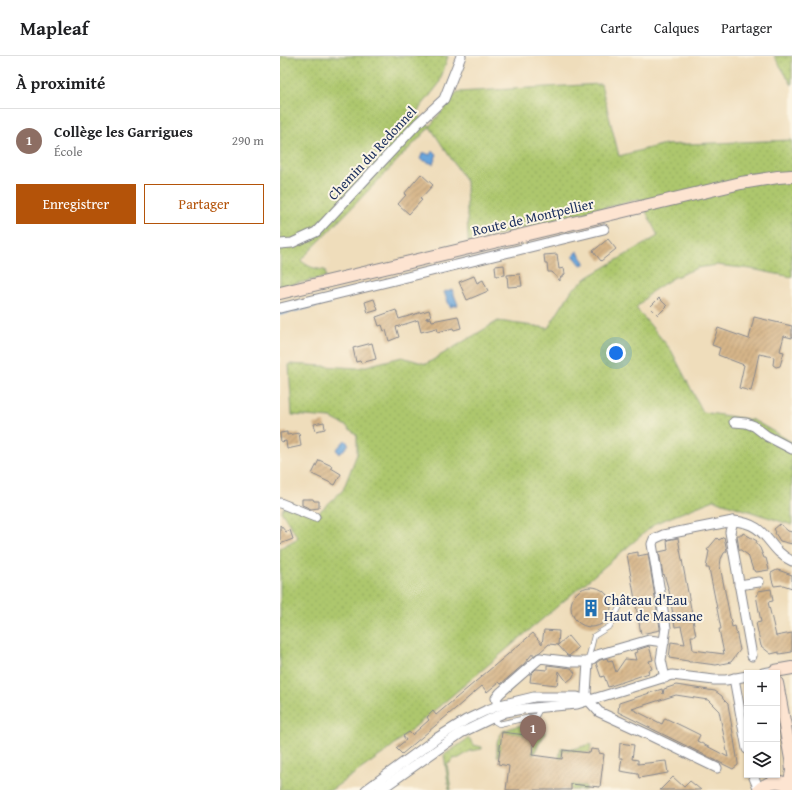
<!DOCTYPE html>
<html lang="fr">
<meta charset="utf-8">
<style>
body{margin:0;font-family:"Gentium Book Plus",serif;background:#f2f2f2;color:#202124}
.controls{position:absolute;right:12px;bottom:12px;display:grid;overflow:hidden;border-radius:0px;box-shadow:0 1px 3px #0004}
.controls button{width:36px;height:36px;display:grid;place-items:center;padding:0;border:0;border-bottom:1px solid #e0e0e0;background:#fff;color:#202124;font:20px sans-serif}
.you{position:absolute;left:336px;top:297px;width:14px;height:14px;margin:-10px;border:3px solid #fff;border-radius:50%;background:#1a73e8;box-shadow:0 0 0 6px #1a73e833}
.badge{display:grid;place-items:center;width:26px;height:26px;border-radius:50%;background:#b45309;color:#fff;font-size:13px;font-weight:700}
.pin{position:absolute;translate:-50% -33px;filter:drop-shadow(0 1px 2px #0008)}
.pin::after{content:'';position:absolute;top:21px;width:14px;height:12px;background:inherit;clip-path:polygon(0 0,100% 0,50% 100%)}
.list{margin:0;padding:0;list-style:none}
h2{display:flex;justify-content:space-between;align-items:center;height:52px;margin:0;padding:0 16px;font-size:17px}
h2 small{font-size:13px;font-weight:400;color:#757577}
.list li{display:grid;grid-template-columns:26px 1fr auto;gap:12px;align-items:center;box-sizing:border-box;height:64px;padding:0 16px;border-top:1px solid #e0e0e0}
.list b{display:block;font-size:15px;white-space:nowrap}
.list p{margin:0;font-size:13px;white-space:nowrap;color:#757577}
.list em{font-size:13px;font-style:normal;color:#757577}
.actions{display:flex;gap:8px;padding:12px 16px}
.actions a{flex:1;padding:9px 0;border:1px solid #b45309;border-radius:0px;text-align:center;font-size:14px;color:#b45309}
.actions .main{background:#b45309;color:#fff}
.icon{flex:none;width:22px;height:22px;fill:none;stroke:currentColor;stroke-width:2;stroke-linecap:round;stroke-linejoin:round}
.map{position:relative;flex:none;width:512px;height:734px;overflow:hidden}
header{display:flex;align-items:center;gap:24px;box-sizing:border-box;height:56px;padding:0 20px;background:#fff;border-bottom:1px solid #e0e0e0}
header strong{font-size:19px}
nav{display:flex;gap:22px;margin-inline-start:auto;font-size:14px}
main{display:flex}
aside{flex:1;background:#fff}
.map>svg:first-child{display:block}
</style>
<header>
<strong>Mapleaf</strong>
<nav><a>Carte</a><a>Calques</a><a>Partager</a></nav>
</header>
<main>
<aside>
<h2>À proximité<small></small></h2>
<ul class="list">
<li><span class="badge" style="background:#8d6e63">1</span><div><b>Collège les Garrigues</b><p>École</p></div><em>290 m</em></li>
</ul>
<div class="actions"><a class="main">Enregistrer</a><a>Partager</a></div>
</aside>
<div class="map">
<svg width="512" height="734" viewBox="0 0 512 734">
<defs>
<pattern id="grass-dots" width="8" height="8" patternUnits="userSpaceOnUse"><rect width="8" height="8" fill="#adc76d"/><path d="M2 2h.1M6 6h.1" fill="none" stroke="#94ab61" stroke-width="1.8" stroke-linecap="round"/></pattern>
<pattern id="water-ripples" width="26" height="14" patternUnits="userSpaceOnUse"><rect width="26" height="14" fill="#6aa5da"/><path d="M2 4q2-2 4 0t4 0M15 11q2-2 4 0t4 0" fill="none" stroke="#5687b4"/></pattern>
<pattern id="building-hatch" width="6" height="6" patternUnits="userSpaceOnUse"><rect width="6" height="6" fill="#d6b589"/><path d="M-1 1l2-2M0 6l6-6M5 7l2-2" fill="none" stroke="#ad9473"/></pattern>
</defs>
<rect width="100%" height="100%" fill="#fcf5e5"/>
<filter id="ink" filterUnits="userSpaceOnUse"><feTurbulence type="fractalNoise" baseFrequency=".025" numOctaves="2"/><feDisplacementMap in="SourceGraphic" scale="8" xChannelSelector="R" yChannelSelector="G"/><feConvolveMatrix kernelMatrix="1 2 1 2 8 2 1 2 1" color-interpolation-filters="sRGB"/></filter>
<filter id="wash" filterUnits="userSpaceOnUse"><feTurbulence type="fractalNoise" baseFrequency=".012" numOctaves="4" result="noise"/><feDisplacementMap in="SourceGraphic" scale="16" xChannelSelector="R" yChannelSelector="G"/><feGaussianBlur stdDeviation="0.9" result="paint"/><feColorMatrix in="noise" values="0 0 0 0 0 0 0 0 0 0 0 0 0 0 0 0 0 1.4 0 .05"/><feComposite in="paint" operator="in"/></filter>
<g filter="url(#wash)">
<rect width="100%" height="100%" fill="#efddbb"/>
<g fill="url(#grass-dots)" stroke="#647b66">
<path d="M0,0H168L159,28L136,57L150,70L177,36L321,28L339,100L381,89L512,84V221L471,213L437,209L417,212L393,222L371,236L356,252L391,294L423,356L473,364L512,386V469L434,444L376,467L104,697L51,734H0V492L18,482L1,455L9,446L37,458L63,434L77,398V379L66,370L51,362L12,359L9,308L78,312L122,301L146,308L218,265L268,272L292,234L308,221L378,180L360,143L188,186L186,125L150,71L21,204C27,211 36,213 45,214L46,221L0,231Z"/>
<path d="M494,0H512V29Z"/>
<path d="M244,669L261,670L265,677L253,699H252L254,680L223,676L219,701L217,700V687L221,676L233,671Z"/>
<path d="M189,682L194,689L202,691V693L190,695L179,702L173,703L170,707L167,708L171,734H169L164,699Z"/>
<path d="M311,688L310,697L283,694L282,703L279,702L281,692L293,693Z"/>
<path d="M279,727L306,730L305,734H285Z"/>
</g>
<g fill="url(#water-ripples)" stroke="#426a9c">
<path d="M152,95L157,98L153,108L140,103L143,96L150,99Z"/>
<path d="M297,195L305,206L304,208L301,209L293,199Z"/>
<path d="M172,233L178,249L170,251L164,236Z"/>
<path d="M65,384L69,388L60,398L56,394Z"/>
</g>
<g fill="none" stroke-linecap="round" stroke-linejoin="round">
<path stroke="#6aa5da" stroke-width="3" d="M0,258L50,246"/>
</g>
<g id="blocks">
<g fill="url(#building-hatch)" fill-rule="evenodd">
<path d="M141,118L153,129L140,143L142,144L129,158L118,148L126,139L124,138Z"/>
<path d="M328,183L336,193L321,205L313,195Z"/>
<path d="M277,198L279,213L284,212L285,218L280,222V225L272,216H268L267,208H265L264,199Z"/>
<path d="M224,209L225,219L216,220L215,210Z"/>
<path d="M240,218L242,230L228,231L227,219Z"/>
<path d="M194,220L197,227L203,224L208,235L187,244L179,226Z"/>
<path d="M379,242L387,250L378,259L370,251Z"/>
<path d="M94,243L98,254L88,257L85,246Z"/>
<path d="M116,254L119,263L149,254L151,260L146,262V263L151,262L152,265L178,260L181,272L174,274L173,272L158,276L157,272L141,276L138,264L116,271L119,281L109,285L106,274L104,275L102,269L99,270L96,261Z"/>
<path d="M474,261L512,270V282L504,280L500,295L504,296L500,310L496,311L493,309L494,301L479,298L471,335L459,332L464,309L438,299L440,292L432,289L438,272L469,283Z"/>
<path d="M92,287L96,303L81,307L80,305L76,306L73,292Z"/>
<path d="M44,366L45,373L36,375L34,368Z"/>
<path d="M7,376V379L19,377L21,390L7,393L6,385L1,386L0,377Z"/>
<path d="M39,404L52,410L51,412L61,418L55,429L32,418Z"/>
<path d="M22,443H33L34,445H39V452L31,453L22,449Z"/>
<path d="M500,468L508,475L512,476V488L500,485L495,477L496,476L494,473Z"/>
<path d="M0,469L6,476L10,474L13,483L0,488Z"/>
<path d="M463,477L477,485L476,487L480,492L484,502H486L489,514L476,516L475,514H473L468,499L459,493L457,479H462Z"/>
<path d="M444,481L447,495L444,497L441,503L440,510L452,571L455,570L460,594L451,606L436,609L413,606H409L408,605L389,602L391,586L405,588L401,570L395,571L389,535L384,518L383,519L379,496L388,494L387,484L398,482L416,580H411L413,594L444,598L439,573H441L429,512H426L429,495L427,494L437,482L439,484Z"/>
<path d="M358,496V500L368,498L380,572V574L361,578L347,498Z"/>
<path d="M497,514L501,515L512,519V532L503,529L494,530L492,524L491,517Z"/>
<circle cx="311" cy="551" r="20"/>
<path d="M491,533L493,545L488,546L496,580L512,577V596L499,598V596L491,598L481,590L476,567L481,566L476,539L478,538V535Z"/>
<path d="M264,574L279,575L278,589L269,588L260,596L253,600V597L244,608L221,628L219,626L207,636L202,630L122,698L116,692L126,684L123,680L129,676L132,679L149,664L147,661L153,655L156,659L253,577L262,588Z"/>
<path d="M288,580L298,592L289,600L287,599L278,589Z"/>
<path d="M369,590L373,604L369,605L372,613L368,614L369,617L328,631L324,620L321,621L316,607L320,604L327,602L328,605L332,604L336,616L345,603L356,604L354,597L358,596L357,594Z"/>
<path d="M267,609L291,612L295,617L293,620V621L287,626L279,615L277,629L250,626L251,618L256,613L267,614Z"/>
<path d="M396,629L435,635L442,640L443,643L448,648L458,707V709L453,713L338,656L339,647L382,633L383,638L384,633ZM396,639L428,644L439,655L448,701L417,685L420,679L404,671L385,662L382,668L352,653Z"/>
<path d="M222,676L254,680L252,699L282,703L283,694L310,697L311,693L319,694V697L324,698L320,731L291,728V734H226L229,710L218,708Z"/>
<path d="M340,687L354,689L352,703L358,704V708L386,705L388,717L359,722L358,718L340,715L342,702H339Z"/>
<path d="M393,721L404,731L410,725L421,734H380Z"/>
</g>
</g>
</g>
<g filter="url(#ink)">
<use href="#blocks" fill-opacity="0" stroke="#85868c" stroke-width="1"/>
<g fill="none" stroke-linecap="round" stroke-linejoin="round">
<g stroke="#85868c" stroke-width="6">
<g id="lane">
<path d="M308,604L314,580L330,570L340,550"/>
<path d="M211,663L219,668L256,660L261,651"/>
</g>
</g>
<g stroke="#85868c" stroke-width="11">
<g id="street">
<path d="M0,188L12,187L36,176L138,67L164,43L181,0"/>
<path d="M0,252L324,173"/>
<path d="M454,366L466,367L474,370L487,380L512,393"/>
<path d="M0,447L35,461"/>
<path d="M453,465L450,476L472,600"/>
<path d="M459,529L479,526"/>
<path d="M308,606L306,637L309,645"/>
<path d="M483,617L495,615"/>
<path d="M385,622L381,604L386,572L372,488L374,483L383,479L453,465C489,467 486,493 512,505"/>
<path d="M454,622L467,693"/>
<path d="M218,650L216,642L220,637L260,602L293,606H308L317,599L369,584L384,586"/>
<path d="M473,719L479,734"/>
<path d="M86,734L157,682L186,664L205,655L220,649L254,641H297L309,645L319,656L367,678L437,712"/>
<path d="M100,734L181,677L210,663L226,656L242,653L297,648L392,619L434,624H446L467,620"/>
</g>
</g>
<g stroke="#85868c" stroke-width="14">
<g id="secondary">
<path d="M0,237L461,127L498,121L512,120"/>
<path d="M495,617V615L512,612"/>
<path d="M497,627L511,703L512,715L509,730"/>
<path d="M479,734C489,724 502,723 512,732"/>
</g>
</g>
<use href="#lane" stroke="#fff" stroke-width="4.5"/>
<use href="#street" stroke="#fff" stroke-width="9"/>
<use href="#secondary" stroke="#fde4d1" stroke-width="12"/>
</g>
</g>
<defs>
<g id="building-bare" transform="scale(1.38)"><path d="M-4-6H4V6H1V3H-1V6H-4ZM-2.5-4.3h1.7v1.8h-1.7ZM.8-4.3h1.7v1.8H.8ZM-2.5-1h1.7V.8h-1.7ZM.8-1h1.7V.8H.8Z" fill="#1f6fb2" stroke="#fcf5e5" stroke-width="2.5" paint-order="stroke"/></g>
</defs>
<g fill-rule="evenodd">
<use href="#building-bare" x="311" y="552"/>
</g>
<g text-anchor="middle" stroke-width="4" stroke-linejoin="round" paint-order="stroke">
<g font-size="14" fill="#1b2f5e" stroke="#fcf5e5">
<text transform="translate(92 97) rotate(-47)" y="5">Chemin du Redonnel</text>
<text transform="translate(253 161) rotate(-13)" y="5">Route de Montpellier</text>
</g>
<g font-size="14" fill="#1b2f5e" stroke="#fcf5e5" text-anchor="start">
<text x="324" y="549">Château d'Eau<tspan x="324" dy="16">Haut de Massane</tspan></text>
</g>
</g>
</svg>
<div class="controls">
<button>+</button>
<button>−</button>
<button><svg class="icon" aria-label="layers" viewBox="0 0 24 24"><path d="M12 4l9 5-9 5-9-5zM3 14l9 5 9-5"/></svg></button>
</div>
<div class="you"></div>
<div class="pin badge" style="left:253px;top:692px;background:#8d6e63">1</div>
</div>
</main>
